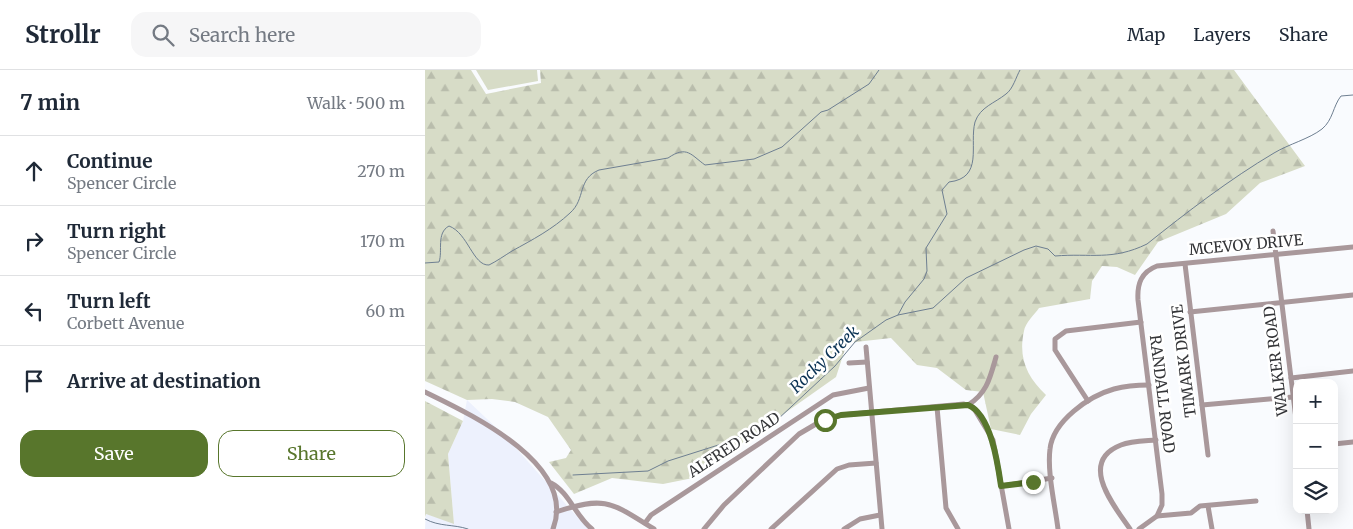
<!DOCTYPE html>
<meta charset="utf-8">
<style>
body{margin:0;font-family:Merriweather,serif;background:#f6f6f7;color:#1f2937}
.controls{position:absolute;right:15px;bottom:15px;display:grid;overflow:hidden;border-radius:10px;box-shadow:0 5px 20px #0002}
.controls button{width:45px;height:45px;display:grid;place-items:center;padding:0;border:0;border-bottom:1px solid #e0e1e3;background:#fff;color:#1f2937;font:25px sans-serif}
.stop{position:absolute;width:15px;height:15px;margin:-11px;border:4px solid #58762c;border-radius:50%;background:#fff}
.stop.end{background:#58762c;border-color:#fff;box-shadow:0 1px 5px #0008}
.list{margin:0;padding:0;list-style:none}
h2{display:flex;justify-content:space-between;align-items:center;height:65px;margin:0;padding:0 20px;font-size:21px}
h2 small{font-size:16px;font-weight:400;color:#747a83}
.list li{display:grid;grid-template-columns:32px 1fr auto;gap:15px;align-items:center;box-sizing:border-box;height:70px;padding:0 20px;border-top:1px solid #e0e1e3}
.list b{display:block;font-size:19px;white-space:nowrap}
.list p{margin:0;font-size:16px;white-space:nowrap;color:#747a83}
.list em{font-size:16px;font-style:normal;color:#747a83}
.actions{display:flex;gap:10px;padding:15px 20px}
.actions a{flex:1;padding:11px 0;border:1px solid #58762c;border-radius:15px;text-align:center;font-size:18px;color:#58762c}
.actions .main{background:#58762c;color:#fff}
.icon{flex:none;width:28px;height:28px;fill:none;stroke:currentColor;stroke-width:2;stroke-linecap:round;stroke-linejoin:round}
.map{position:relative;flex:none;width:928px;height:459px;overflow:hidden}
header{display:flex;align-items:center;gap:30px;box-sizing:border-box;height:70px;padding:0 25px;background:#fff;border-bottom:1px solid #e0e1e3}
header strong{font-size:24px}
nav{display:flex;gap:28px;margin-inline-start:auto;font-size:18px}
.search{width:350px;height:45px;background:#f6f6f7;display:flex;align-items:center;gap:12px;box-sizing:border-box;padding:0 18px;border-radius:15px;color:#747a83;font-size:19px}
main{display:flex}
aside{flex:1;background:#fff}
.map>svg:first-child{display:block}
</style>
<header>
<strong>Strollr</strong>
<div class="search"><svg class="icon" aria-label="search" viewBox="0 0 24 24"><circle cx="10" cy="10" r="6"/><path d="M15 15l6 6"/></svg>Search here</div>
<nav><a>Map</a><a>Layers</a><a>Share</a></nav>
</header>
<main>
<aside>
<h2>7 min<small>Walk · 500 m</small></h2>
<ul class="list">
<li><svg class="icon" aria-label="ahead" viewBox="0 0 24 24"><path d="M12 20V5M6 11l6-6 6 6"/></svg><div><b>Continue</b><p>Spencer Circle</p></div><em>270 m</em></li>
<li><svg class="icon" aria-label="right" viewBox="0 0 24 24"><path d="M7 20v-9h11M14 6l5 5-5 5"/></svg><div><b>Turn right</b><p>Spencer Circle</p></div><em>170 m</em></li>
<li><svg class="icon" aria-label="left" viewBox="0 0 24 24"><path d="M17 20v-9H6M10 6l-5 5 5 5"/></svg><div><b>Turn left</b><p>Corbett Avenue</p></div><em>60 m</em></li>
<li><svg class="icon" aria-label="arrive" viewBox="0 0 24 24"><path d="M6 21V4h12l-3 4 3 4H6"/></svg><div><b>Arrive at destination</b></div></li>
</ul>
<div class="actions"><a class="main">Save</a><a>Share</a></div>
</aside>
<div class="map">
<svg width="928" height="459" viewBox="0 0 928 459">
<defs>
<pattern id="forest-firs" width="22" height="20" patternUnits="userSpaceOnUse" patternTransform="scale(1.25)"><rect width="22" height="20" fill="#d7dcc7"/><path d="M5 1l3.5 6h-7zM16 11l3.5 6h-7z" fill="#b9bdac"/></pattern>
</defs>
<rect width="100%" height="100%" fill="#f9fbfe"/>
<path fill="#edf1fd" d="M42,330L80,366L163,459H0L1,444L29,453L23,384L38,351Z"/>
<g fill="url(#forest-firs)">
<path d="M0,0H46L61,24L116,13L115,0H809L880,96L835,113L801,144L733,172L710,205L692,197L677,196L667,211L665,229L614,238C610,244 600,253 599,261C593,288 602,307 621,325L606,344L595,365L566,359L558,322L541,320L512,298L492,295L466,268L422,273L411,307L268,408L238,414L187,408L149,424L124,392L141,388L146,380L123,347L90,332L67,329L42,330L0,311Z"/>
<path d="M0,331L38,351L23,384L29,454L1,444L0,447Z"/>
</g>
<path fill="#d7dcc7" d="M51,0H112L113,11L63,20Z"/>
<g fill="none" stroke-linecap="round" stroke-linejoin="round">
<g stroke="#6e7f91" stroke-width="1">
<path d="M0,193L14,192C18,181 11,163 24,156C43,163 48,196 64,195C72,191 79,186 87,181C107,170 128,159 145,143C161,129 152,109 174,100L243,88C262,75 266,85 280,95L329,89L357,77L396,42L403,40L444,14L454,0"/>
<path d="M473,245L480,232L499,209L502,201L501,178L522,144L517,120L524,112C559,108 544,75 550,52C555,37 570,33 581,24C588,19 591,7 595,0"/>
<path d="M148,405L223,401L243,391L306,371L317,364L352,350L410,296L430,272L461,250L473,245L508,238L541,208L599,180L611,176L623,179L630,186C666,183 687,191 722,174C762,142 805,109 849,83C864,74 884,69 897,59C908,50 908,36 916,26L928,25"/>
<path d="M0,449C15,457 28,454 43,459"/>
</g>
<g stroke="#a9989b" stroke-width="5">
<path d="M848,161L872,357"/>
<path d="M760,194L783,385"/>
<path d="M765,242L928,225"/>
<path d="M441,277L457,459"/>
<path d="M424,293L442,292"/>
<path d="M866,308L928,301"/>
<path d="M0,322C45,344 153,394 128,459"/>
<path d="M663,331L630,280V269L641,261L716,252"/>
<path d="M543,335C562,323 565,308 571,287"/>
<path d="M777,335L868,327"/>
<path d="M512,337L521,438L533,459"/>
<path d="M909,374L928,372"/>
<path d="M126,413C144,422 151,447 167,459"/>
<path d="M577,416L627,408"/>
<path d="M783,436L787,459"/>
<path d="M882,440L884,459"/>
<path d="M131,442C181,425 187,433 229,459"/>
<path d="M732,446L737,435V424L713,230C712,214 716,202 732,196L928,177"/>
<path d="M220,453L226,445L408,325L444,318"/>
<path d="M279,459L299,435L374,364L391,354L416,345L539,334L548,337L568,370L584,459"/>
<path d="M346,459L412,399L424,395L451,393"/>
<path d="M419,459L435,449L455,445"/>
<path d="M633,459C630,435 622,402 625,379C628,351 664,326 689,319C700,316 712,315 724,315"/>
<path d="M705,459C690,437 652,392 696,375C706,371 720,371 731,370"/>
<path d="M714,459L732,446L766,443L775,436L831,431"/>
</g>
</g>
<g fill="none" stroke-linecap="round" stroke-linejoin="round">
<path stroke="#58762c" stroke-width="6" d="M400,350L416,345L543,335C566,344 573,395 576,416L608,412"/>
</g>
<g text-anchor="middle" stroke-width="5" stroke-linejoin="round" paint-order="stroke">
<g font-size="15" fill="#343538" stroke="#fff">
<text transform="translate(821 175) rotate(-5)" y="5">MCEVOY DRIVE</text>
<text transform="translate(759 291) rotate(-97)" y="5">TIMARK DRIVE</text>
<text transform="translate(851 291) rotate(-97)" y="5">WALKER ROAD</text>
<text transform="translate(737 324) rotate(83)" y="5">RANDALL ROAD</text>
<text transform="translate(309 375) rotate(-33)" y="5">ALFRED ROAD</text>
</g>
<g font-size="16" font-style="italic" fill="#0a3254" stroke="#fff">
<text transform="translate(399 289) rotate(-44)" y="6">Rocky Creek</text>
</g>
</g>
</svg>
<div class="controls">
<button>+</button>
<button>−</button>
<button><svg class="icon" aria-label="layers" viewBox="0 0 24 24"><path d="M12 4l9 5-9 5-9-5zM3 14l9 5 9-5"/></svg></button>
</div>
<div class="stop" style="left:400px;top:350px"></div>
<div class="stop end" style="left:608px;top:412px"></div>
</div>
</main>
